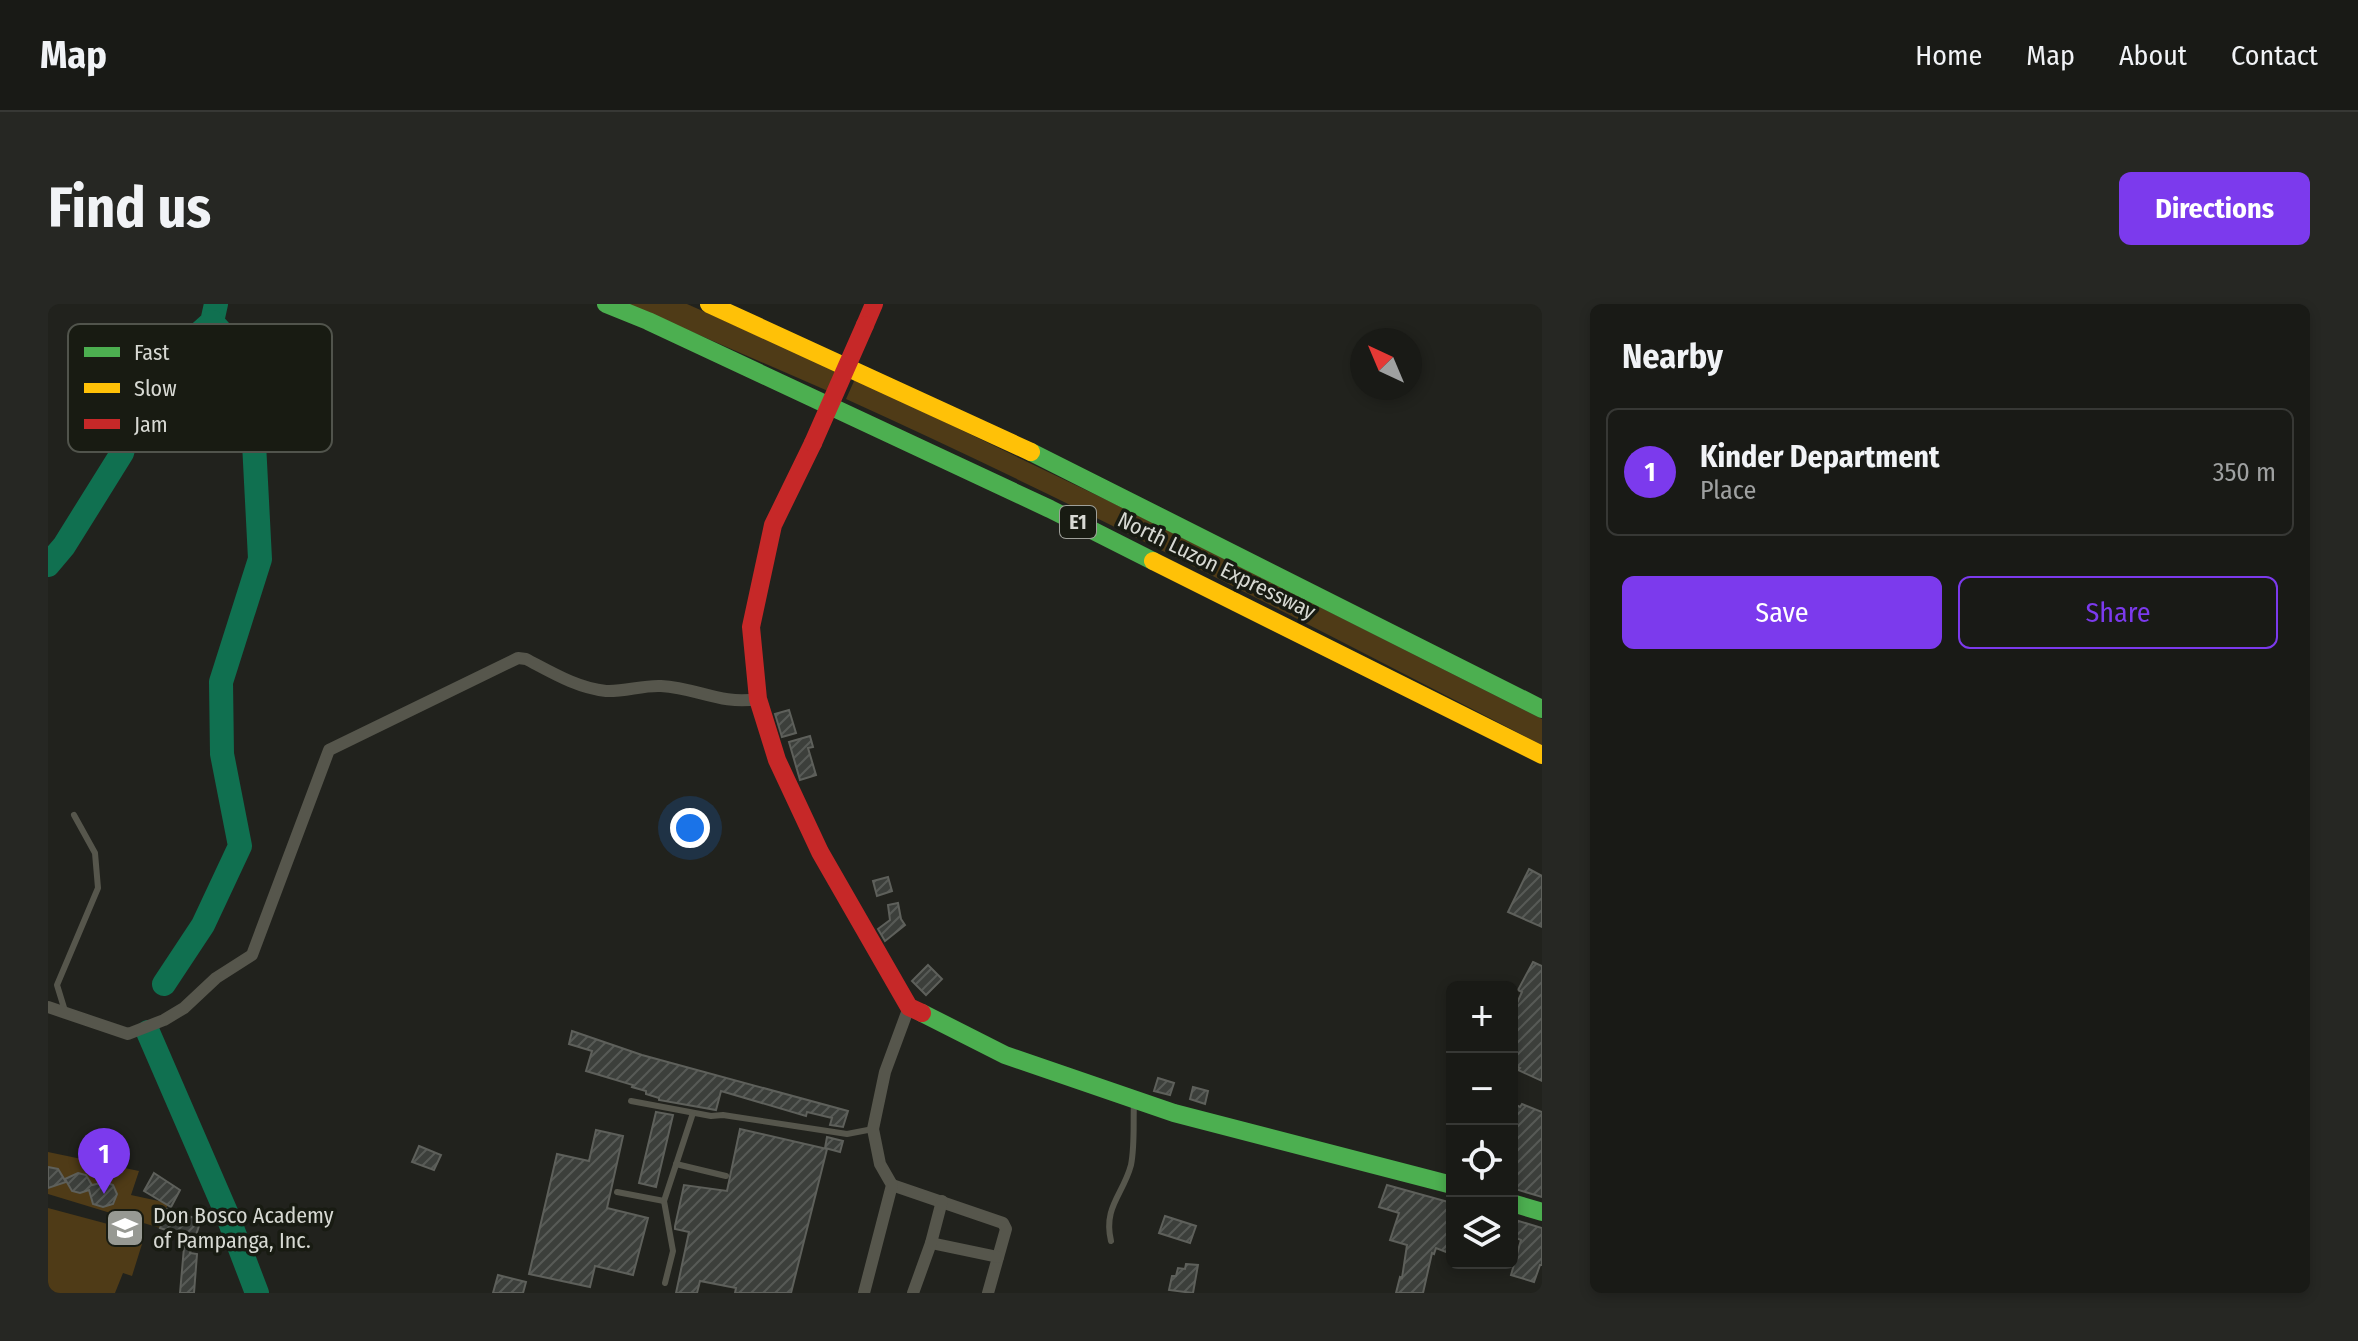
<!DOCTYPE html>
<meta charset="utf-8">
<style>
body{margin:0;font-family:"Fira Sans Condensed",sans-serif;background:#262723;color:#f1f3f6}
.controls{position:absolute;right:24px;bottom:24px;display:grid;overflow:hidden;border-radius:12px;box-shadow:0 4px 12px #0003}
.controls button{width:72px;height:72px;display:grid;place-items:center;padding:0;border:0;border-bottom:2px solid #373835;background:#191a16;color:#f1f3f6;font:40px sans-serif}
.compass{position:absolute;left:1302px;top:24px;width:72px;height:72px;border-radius:50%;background:#191a16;box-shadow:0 4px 12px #0003;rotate:316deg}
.you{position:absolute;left:642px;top:524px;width:28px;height:28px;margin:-20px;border:6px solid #fff;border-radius:50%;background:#1a73e8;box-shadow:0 0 0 12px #1a73e833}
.badge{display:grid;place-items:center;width:52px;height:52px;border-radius:50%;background:#7c3aed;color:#fff;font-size:26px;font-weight:700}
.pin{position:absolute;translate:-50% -66px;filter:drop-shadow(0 2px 4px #0008)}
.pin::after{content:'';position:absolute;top:42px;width:28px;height:24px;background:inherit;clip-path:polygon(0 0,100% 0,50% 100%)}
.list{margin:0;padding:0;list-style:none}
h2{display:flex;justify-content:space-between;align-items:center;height:104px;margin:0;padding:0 32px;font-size:34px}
h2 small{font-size:26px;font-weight:400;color:#9fa1a1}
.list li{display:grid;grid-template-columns:52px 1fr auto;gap:24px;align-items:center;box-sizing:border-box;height:128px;margin:0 16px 16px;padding:0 16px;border:2px solid #373835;border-radius:12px}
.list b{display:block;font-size:30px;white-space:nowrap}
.list p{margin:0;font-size:26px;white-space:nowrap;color:#9fa1a1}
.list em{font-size:26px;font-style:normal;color:#9fa1a1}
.actions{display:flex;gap:16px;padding:24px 32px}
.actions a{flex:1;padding:18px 0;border:2px solid #7c3aed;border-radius:12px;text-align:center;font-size:28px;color:#7c3aed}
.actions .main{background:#7c3aed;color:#fff}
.icon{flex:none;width:44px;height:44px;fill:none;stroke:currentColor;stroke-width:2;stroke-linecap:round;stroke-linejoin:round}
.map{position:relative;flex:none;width:1494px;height:989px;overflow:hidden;border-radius:12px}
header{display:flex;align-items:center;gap:48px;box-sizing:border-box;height:112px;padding:0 40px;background:#191a16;border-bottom:2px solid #373835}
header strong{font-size:38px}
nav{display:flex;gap:44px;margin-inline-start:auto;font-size:28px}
.intro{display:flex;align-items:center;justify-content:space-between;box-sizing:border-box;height:192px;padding:0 48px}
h1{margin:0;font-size:56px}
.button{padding:20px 36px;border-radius:12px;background:#7c3aed;color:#fff;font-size:28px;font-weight:700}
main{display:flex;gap:48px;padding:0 48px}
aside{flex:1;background:#191a16;border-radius:12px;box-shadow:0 4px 12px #0003}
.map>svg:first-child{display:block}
</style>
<header>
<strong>Map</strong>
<nav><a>Home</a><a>Map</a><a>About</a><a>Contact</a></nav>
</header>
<div class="intro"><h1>Find us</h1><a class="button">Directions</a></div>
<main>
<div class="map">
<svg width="1494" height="989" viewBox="0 0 1494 989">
<defs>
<pattern id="building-hatch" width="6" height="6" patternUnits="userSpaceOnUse" patternTransform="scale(2)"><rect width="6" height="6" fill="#3c3f3b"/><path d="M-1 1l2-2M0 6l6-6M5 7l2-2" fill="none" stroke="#575a56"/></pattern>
</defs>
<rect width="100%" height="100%" fill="#21221d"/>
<g fill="#4f3b17">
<path d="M580,0H639L789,67L780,87Z"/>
<path d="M807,75L1067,200L1494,415V441C1263,322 1034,202 798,95Z"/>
<path d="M0,848L91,867L83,891L120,899L112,924L0,890Z"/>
<path d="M0,904L86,927L94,940L84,972L75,969L67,989H0Z"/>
</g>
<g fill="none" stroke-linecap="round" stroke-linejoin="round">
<g stroke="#107050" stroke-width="24">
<path d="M0,261L16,242L74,149L93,82L164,18L168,0"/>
<path d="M116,680L155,621L192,542L174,450L173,378L212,255L203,81L191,48L164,18"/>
<path d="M100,728L178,908L209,989"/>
</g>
</g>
<g fill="url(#building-hatch)" stroke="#5e605b" stroke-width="2">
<path d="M741,406L748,429L734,433L727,410Z"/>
<path d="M762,432L765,443L760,444L768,471L752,476L741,438Z"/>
<path d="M1481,565L1494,572V623L1460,608Z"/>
<path d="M840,573L844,587L829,592L825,577Z"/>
<path d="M850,599L853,615L857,621L837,637L830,625L842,616L840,601Z"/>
<path d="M1485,658L1494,662V777L1470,766L1472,764L1464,760V710L1474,688L1470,686Z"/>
<path d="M880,661L894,675L878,691L864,677Z"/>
<path d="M524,727L594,751L800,807L795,823L782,821L784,814L759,808L758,812L673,787L668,806L611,796V794L598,790V787L584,783L585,781L538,767L544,747L521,740Z"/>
<path d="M1110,774L1126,779L1122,791L1106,787Z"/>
<path d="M1145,783L1160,787L1157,800L1142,795Z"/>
<path d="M1464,799L1472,803L1474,800L1494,808V893L1464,884Z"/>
<path d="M608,808L625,811L608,883L591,879Z"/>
<path d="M692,825L779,845L743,989H687L688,984L652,977L649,989H628L641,928L627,925V922L636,881L679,887Z"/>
<path d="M548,826L575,832L559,904L600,914L585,971L547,962L542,983L481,970L509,850L541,857Z"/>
<path d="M779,833L795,837L792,848L777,844Z"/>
<path d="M371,842L393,851L386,866L364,858Z"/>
<path d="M0,863L10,865L18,878L0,884Z"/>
<path d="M30,869L38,871L44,881L57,878L65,881L69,890L65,900L55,903L45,900L41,886L32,889L24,887L17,875Z"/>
<path d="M106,869L132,886L123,903L96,887Z"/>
<path d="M1339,881L1404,899V945L1400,943L1398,948L1388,944L1386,950L1384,949L1375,989H1348L1352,973L1354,974L1359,941L1342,936L1351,909L1331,903Z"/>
<path d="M118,905L153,916L142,949L149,950L146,989H132L137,932L112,924Z"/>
<path d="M1117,912L1148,922L1142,939L1111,929Z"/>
<path d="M1464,915L1494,924V961H1492L1486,978L1463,971L1473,936L1464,932Z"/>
<path d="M1138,960L1150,961L1145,989L1121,986L1124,972H1128L1130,964L1137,965Z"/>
<path d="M450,971L478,978L475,989H445Z"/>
</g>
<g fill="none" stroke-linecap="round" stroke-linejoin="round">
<g stroke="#56564c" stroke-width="6">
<path d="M17,707L9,681L50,584L47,549L26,511"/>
<path d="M583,797L663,812L675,811L799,830L825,825"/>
<path d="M628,860L678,872"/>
<path d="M569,888L616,897"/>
<path d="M1063,937C1055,903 1075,891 1083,861C1087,841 1085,818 1086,798"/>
<path d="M617,979L625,947L616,897L645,809"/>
</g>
<g stroke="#56564c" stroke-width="12">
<path d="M0,703L80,730L116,716L136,704L168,674L204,651L281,446L470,354L478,355C503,368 529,384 558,387C576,388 595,381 613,382C650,384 672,401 710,395"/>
<path d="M844,881L955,919L958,925L940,989"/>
<path d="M883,939L950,953"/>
<path d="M816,989L844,881L832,860L825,825L837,768L861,703"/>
<path d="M865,989L883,939L894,897"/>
</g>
<g stroke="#4caf50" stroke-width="18">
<path d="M558,0L600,17L1002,205L1105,257"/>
<path d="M983,148L1494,405"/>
<path d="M874,709L957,751L1126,809L1404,881"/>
<path d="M1464,899L1494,908"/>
</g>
<g stroke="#ffc107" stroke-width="18">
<path d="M661,0L983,148"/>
<path d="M1105,257L1494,451"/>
</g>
<g stroke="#c62828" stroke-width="18">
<path d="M817,21L826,0"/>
<path d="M765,139L725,221L703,323L710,395L729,456L772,548L861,703L874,709"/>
</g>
<path stroke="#c62828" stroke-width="18" d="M765,139L817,21"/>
</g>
<defs>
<g id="school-square" transform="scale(2)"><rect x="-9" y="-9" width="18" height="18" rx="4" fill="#979993" stroke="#181b12"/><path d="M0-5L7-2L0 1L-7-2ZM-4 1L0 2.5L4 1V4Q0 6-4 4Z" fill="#fff"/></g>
</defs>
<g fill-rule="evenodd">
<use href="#school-square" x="77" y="924"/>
</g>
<g text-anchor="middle" stroke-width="7" stroke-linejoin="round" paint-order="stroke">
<rect fill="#181b12" stroke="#9ea099" stroke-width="2" x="1012" y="202" width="36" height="32" rx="6"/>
<g font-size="20" font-weight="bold" fill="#d7d9d3">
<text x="1030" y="225">E1</text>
</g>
<g font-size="22" fill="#d7d9d3" stroke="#181b12">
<text transform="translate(1169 261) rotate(26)" y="8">North Luzon Expressway</text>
</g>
<g font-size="22" fill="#d7d9d3" stroke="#181b12" text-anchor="start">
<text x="105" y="919">Don Bosco Academy<tspan x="105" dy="25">of Pampanga, Inc.</tspan></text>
</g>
</g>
<rect x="20" y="20" width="264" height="128" rx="12" fill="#181b12" stroke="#51544c" stroke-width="2"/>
<rect x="36" y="43" width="36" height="10" fill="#4caf50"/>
<rect x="36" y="79" width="36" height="10" fill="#ffc107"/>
<rect x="36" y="115" width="36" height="10" fill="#c62828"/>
<g font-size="22" fill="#d7d9d3">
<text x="86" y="56">Fast</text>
<text x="86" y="92">Slow</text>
<text x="86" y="128">Jam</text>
</g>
</svg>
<div class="controls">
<button>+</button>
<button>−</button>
<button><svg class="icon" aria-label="locate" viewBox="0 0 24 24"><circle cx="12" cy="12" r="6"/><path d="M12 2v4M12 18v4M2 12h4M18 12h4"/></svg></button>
<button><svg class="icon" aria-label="layers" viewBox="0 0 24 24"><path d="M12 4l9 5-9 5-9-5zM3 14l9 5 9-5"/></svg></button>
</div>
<svg class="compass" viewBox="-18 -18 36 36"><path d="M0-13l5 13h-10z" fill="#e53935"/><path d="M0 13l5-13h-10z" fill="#9fa1a1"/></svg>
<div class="you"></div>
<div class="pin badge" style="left:56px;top:890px">1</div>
</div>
<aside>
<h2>Nearby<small></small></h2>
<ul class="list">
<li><span class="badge">1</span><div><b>Kinder Department</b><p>Place</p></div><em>350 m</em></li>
</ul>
<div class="actions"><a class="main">Save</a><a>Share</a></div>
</aside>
</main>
